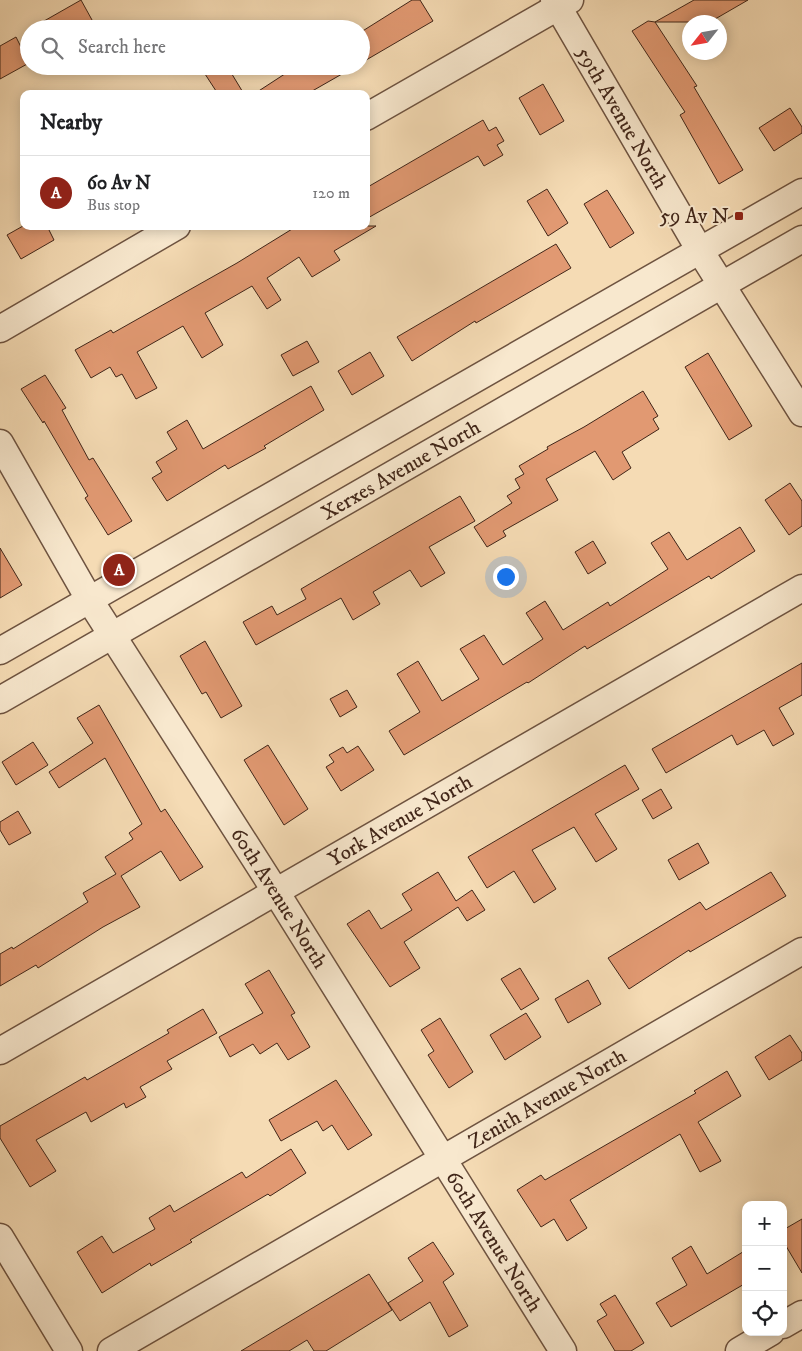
<!DOCTYPE html>
<meta charset="utf-8">
<style>
body{margin:0;font-family:"IM FELL DW Pica",serif;background:#f6f6f6;color:#202124}
.controls{position:absolute;right:15px;bottom:15px;display:grid;overflow:hidden;border-radius:10px;box-shadow:0 2px 12px #0003}
.controls button{width:45px;height:45px;display:grid;place-items:center;padding:0;border:0;border-bottom:1px solid #e0e0e0;background:#fff;color:#202124;font:25px sans-serif}
.compass{position:absolute;left:682px;top:15px;width:45px;height:45px;border-radius:50%;background:#fff;box-shadow:0 2px 12px #0003;rotate:239deg}
.you{position:absolute;left:505px;top:576px;width:18px;height:18px;margin:-12px;border:4px solid #fff;border-radius:50%;background:#1a73e8;box-shadow:0 0 0 8px #1a73e833}
.badge{display:grid;place-items:center;width:32px;height:32px;border-radius:50%;background:#8f2418;color:#fff;font-size:16px;font-weight:700}
.pin{position:absolute;translate:-50% -50%;border:2px solid #fff;box-shadow:0 1px 5px #0006}
.list{margin:0;padding:0;list-style:none}
h2{display:flex;justify-content:space-between;align-items:center;height:65px;margin:0;padding:0 20px;font-size:21px}
h2 small{font-size:16px;font-weight:400;color:#757577}
.list li{display:grid;grid-template-columns:32px 1fr auto;gap:15px;align-items:center;box-sizing:border-box;height:75px;padding:0 20px;border-top:1px solid #e0e0e0}
.list b{display:block;font-size:19px;white-space:nowrap}
.list p{margin:0;font-size:16px;white-space:nowrap;color:#757577}
.list em{font-size:16px;font-style:normal;color:#757577}
.icon{flex:none;width:28px;height:28px;fill:none;stroke:currentColor;stroke-width:2;stroke-linecap:round;stroke-linejoin:round}
.map{position:relative;flex:none;width:802px;height:1351px;overflow:hidden}
.search{position:absolute;background:#fff;box-shadow:0 2px 12px #0003;left:20px;top:20px;width:350px;height:55px;display:flex;align-items:center;gap:12px;box-sizing:border-box;padding:0 18px;border-radius:28px;color:#757577;font-size:19px}
.panel{position:absolute;background:#fff;box-shadow:0 2px 12px #0003;left:20px;top:90px;width:350px;height:140px;border-radius:10px}
.map>svg:first-child{display:block}
</style>
<div class="map">
<svg width="802" height="1351" viewBox="0 0 802 1351">
<rect width="100%" height="100%" fill="#f5dbb4"/>
<filter id="stains"><feTurbulence type="fractalNoise" baseFrequency=".004" numOctaves="4"/><feColorMatrix values="0 0 0 0 .2 0 0 0 0 .09 0 0 0 0 .02 0 0 0 .5 -.17"/></filter>
<radialGradient id="worn" r=".72"><stop offset=".6" stop-color="#630" stop-opacity="0"/><stop offset="1" stop-color="#630" stop-opacity=".3"/></radialGradient>
<g fill="#e19972" stroke="#412619">
<path d="M81,0L97,29H30Z"/>
<path d="M412,0H420L433,21L361,63V32Z"/>
<path d="M694,0H748L710,22H655L697,86L694,87L743,170L719,184L680,115L685,112L632,31L648,21L655,22Z"/>
<path d="M16,37L29,63L0,79V46Z"/>
<path d="M217,66H227L244,94H218L205,74Z"/>
<path d="M297,66H356L307,94H254Z"/>
<path d="M543,84L564,121L540,135L519,98Z"/>
<path d="M790,108L802,127V133L774,151L759,128Z"/>
<path d="M483,120L489,131L496,127L504,141L497,145L503,155L484,166L478,156L366,219V188Z"/>
<path d="M547,189L568,223L548,236L527,201Z"/>
<path d="M607,190L634,233L610,248L584,204Z"/>
<path d="M23,226H47L54,240L21,259L7,235Z"/>
<path d="M297,226H376L334,251L340,260L312,277L299,257L267,278L281,300L267,309L252,286L205,313L223,345L202,358L183,326L137,352L157,388L136,399L122,374L116,377L110,367L91,378L75,350L111,330L113,333L237,263Z"/>
<path d="M556,244L571,268L476,323L475,321L412,361L397,337Z"/>
<path d="M307,341L319,362L293,376L281,355Z"/>
<path d="M370,352L384,376L352,395L338,371Z"/>
<path d="M708,353L752,426L729,440L685,367Z"/>
<path d="M45,375L66,408L62,410L89,460L93,458L132,521L108,535L85,498L88,496L44,421L43,423L21,389Z"/>
<path d="M311,386L324,410L264,446L266,448L228,469L225,465L167,501L152,478L162,472L156,462L177,449L167,432L187,420L203,449Z"/>
<path d="M643,391L658,416L653,419L659,429L622,452L631,468L613,480L595,451L546,479L558,500L503,531L506,536L487,547L474,527L512,503L507,496L520,488L515,479L524,474L519,466L548,449L547,447L584,427Z"/>
<path d="M790,483L802,501V526L789,535L765,500Z"/>
<path d="M460,496L475,521L429,547L445,573L421,587L410,570L373,592L380,604L353,620L341,598L256,645L243,622L272,606L277,615L306,599L301,589Z"/>
<path d="M740,527L755,551L711,579L709,576L587,649L585,646L528,683L527,682L404,755L389,731L420,712L397,674L418,661L442,701L479,679L460,649L484,635L503,665L543,639L526,613L545,601L563,630L608,602L610,606L668,569L651,543L669,532L687,560Z"/>
<path d="M593,541L606,563L588,574L575,552Z"/>
<path d="M0,548L22,585L0,598Z"/>
<path d="M205,641L242,706L221,718L206,692L202,694L180,656Z"/>
<path d="M802,663V695L779,708L794,734L773,746L764,730L737,745L732,735L666,773L652,749Z"/>
<path d="M347,690L357,707L340,717L330,699Z"/>
<path d="M99,705L161,812L165,809L203,867L180,881L161,851L121,876L140,907L103,927L38,968L36,965L0,986V954L12,947L13,949L88,902L83,893L116,874L105,857L133,839L129,833L142,824L105,758L59,788L49,772L93,743L77,718Z"/>
<path d="M33,742L48,765L16,785L2,762Z"/>
<path d="M268,745L308,809L284,825L244,760Z"/>
<path d="M358,746L374,770L341,791L326,767L334,762L329,755L343,747L347,753Z"/>
<path d="M625,765L639,789L595,814L617,849L596,862L574,827L532,850L556,889L534,903L514,871L487,888L468,857Z"/>
<path d="M661,789L672,808L653,819L642,800Z"/>
<path d="M18,811L31,833L9,845L0,830V822Z"/>
<path d="M698,843L709,863L679,880L668,860Z"/>
<path d="M438,872L456,901L472,890L485,910L467,921L458,907L404,942L420,968L390,987L347,924L369,910L381,929L412,910L402,894Z"/>
<path d="M771,872L786,896L690,952L689,950L629,989L608,958L700,902L706,910Z"/>
<path d="M520,968L539,999L521,1010L501,979Z"/>
<path d="M269,970L295,1013L291,1015L310,1047L288,1060L277,1043L260,1054L253,1044L230,1057L219,1037L263,1013L245,984Z"/>
<path d="M588,980L601,1004L568,1023L555,999Z"/>
<path d="M203,1009L217,1033L167,1061L172,1069L140,1087L146,1097L126,1108L124,1103L91,1122L86,1112L36,1140L56,1171L30,1187L0,1138V1126L85,1077L87,1080L169,1033L167,1030Z"/>
<path d="M526,1013L541,1037L505,1060L490,1035Z"/>
<path d="M440,1018L473,1072L449,1088L428,1055L434,1051L421,1030Z"/>
<path d="M790,1035L802,1053V1060L769,1080L755,1057Z"/>
<path d="M727,1071L741,1096L698,1122L721,1161L700,1172L680,1134L570,1200L587,1228L567,1241L554,1219L541,1227L517,1190L541,1175L545,1180L696,1093L694,1091Z"/>
<path d="M336,1080L372,1135L348,1150L332,1125L323,1131L317,1121L281,1141L269,1120Z"/>
<path d="M291,1149L306,1173L270,1196L268,1194L190,1240L192,1242L151,1266L150,1263L102,1293L77,1252L102,1236L113,1253L155,1229L149,1218L170,1205L174,1212L242,1172L246,1178Z"/>
<path d="M802,1219V1273L783,1241V1230Z"/>
<path d="M433,1242L454,1274L443,1282L468,1326L449,1337L430,1302L400,1321L388,1303L423,1281L408,1258Z"/>
<path d="M691,1246L707,1274L746,1250V1283L671,1327L656,1303L687,1285L672,1258Z"/>
<path d="M369,1274L392,1310L326,1351H314L307,1340L289,1351H241Z"/>
<path d="M615,1295L644,1343L631,1351H615L597,1321L607,1315L600,1304Z"/>
</g>
<g fill="none" stroke-linecap="round" stroke-linejoin="round">
<g stroke="#6e5340" stroke-width="29">
<g id="minor">
<path id="s1" d="M554,0L699,249L802,413"/>
<path d="M366,117L570,0"/>
<path d="M0,329L177,226"/>
<path id="s2" d="M0,443L89,599L276,892L563,1351"/>
<path d="M0,651L802,192"/>
<path id="s3" d="M0,700L802,239"/>
<path id="s4" d="M0,1051L802,588"/>
<path d="M0,1237L69,1351"/>
<path d="M783,1325L802,1314"/>
<path id="s5" d="M111,1351L802,951"/>
<path d="M739,1351L771,1332"/>
</g>
</g>
<use href="#minor" stroke="#f8e8ce" stroke-width="26"/>
</g>
<rect fill="#8f2418" stroke="#f8e8ce" stroke-width="2" x="734" y="211" width="10" height="10" rx="2.5"/>
<g text-anchor="middle" stroke-width="4" stroke-linejoin="round" paint-order="stroke">
<g font-size="21" fill="#412619" stroke="#f8e8ce">
<text dy="7" stroke="none"><textPath href="#s1" startOffset="136">59th Avenue North</textPath></text>
<text dy="7" stroke="none"><textPath href="#s3" startOffset="462">Xerxes Avenue North</textPath></text>
<text dy="7" stroke="none"><textPath href="#s4" startOffset="462">York Avenue North</textPath></text>
<text dy="7" stroke="none"><textPath href="#s2" startOffset="534">60th Avenue North</textPath></text>
<text dy="7" stroke="none"><textPath href="#s5" startOffset="504">Zenith Avenue North</textPath></text>
<text dy="7" stroke="none"><textPath href="#s2" startOffset="939">60th Avenue North</textPath></text>
</g>
<g font-size="21" fill="#412619" stroke="#f8e8ce" text-anchor="end">
<text x="729" y="223">59 Av N</text>
</g>
</g>
<rect width="100%" height="100%" filter="url(#stains)"/>
<rect width="100%" height="100%" fill="url(#worn)"/>
</svg>
<div class="controls">
<button>+</button>
<button>−</button>
<button><svg class="icon" aria-label="locate" viewBox="0 0 24 24"><circle cx="12" cy="12" r="6"/><path d="M12 2v4M12 18v4M2 12h4M18 12h4"/></svg></button>
</div>
<svg class="compass" viewBox="-18 -18 36 36"><path d="M0-13l5 13h-10z" fill="#e53935"/><path d="M0 13l5-13h-10z" fill="#757577"/></svg>
<div class="you"></div>
<div class="pin badge" style="left:119px;top:570px">A</div>
<div class="search"><svg class="icon" aria-label="search" viewBox="0 0 24 24"><circle cx="10" cy="10" r="6"/><path d="M15 15l6 6"/></svg>Search here</div>
<section class="panel">
<h2>Nearby<small></small></h2>
<ul class="list">
<li><span class="badge">A</span><div><b>60 Av N</b><p>Bus stop</p></div><em>120 m</em></li>
</ul>
</section>
</div>
